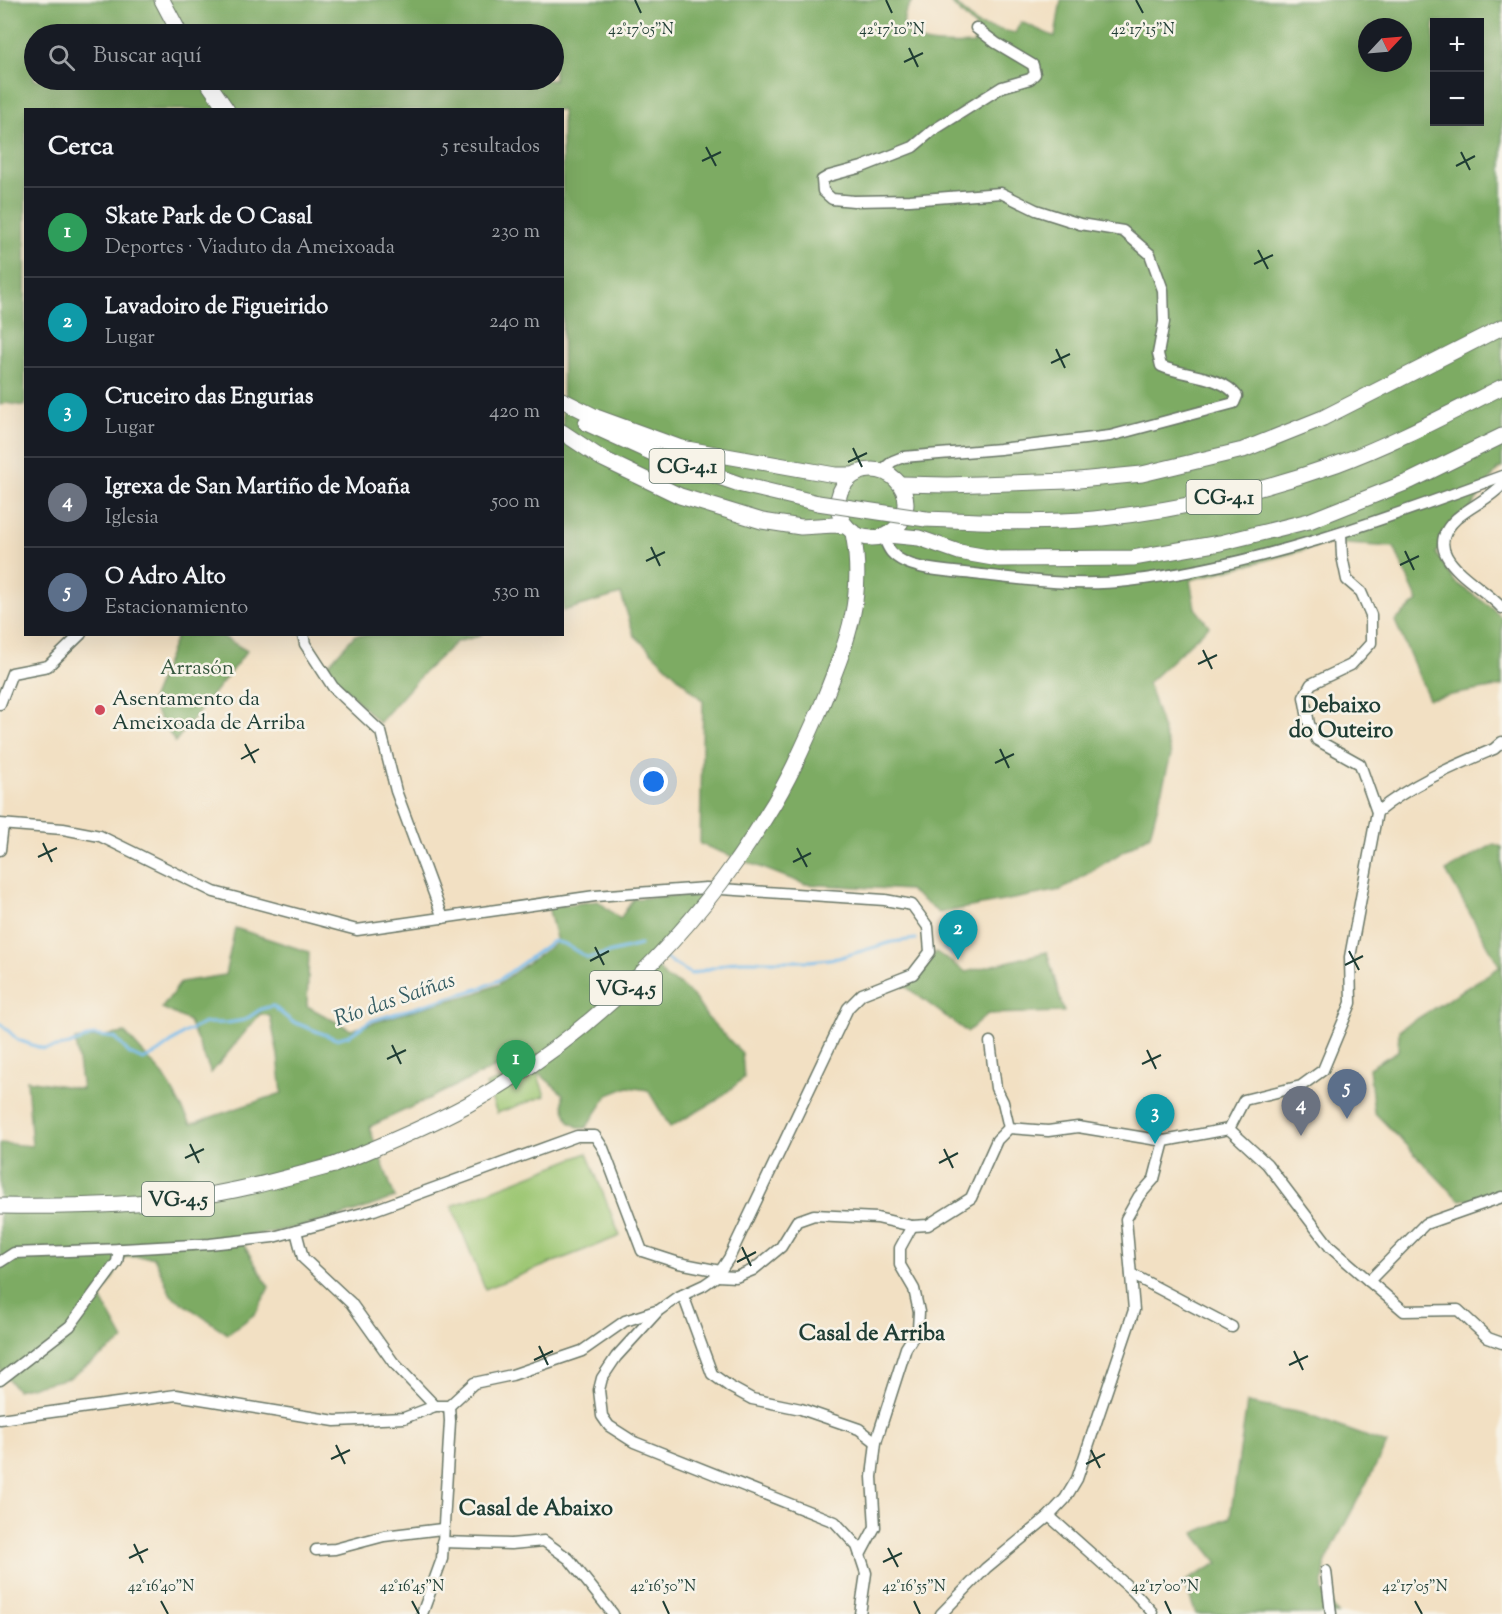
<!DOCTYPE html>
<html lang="es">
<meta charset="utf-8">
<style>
body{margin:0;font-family:"Sorts Mill Goudy",serif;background:#20242c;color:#f1f3f6}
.controls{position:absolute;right:18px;top:18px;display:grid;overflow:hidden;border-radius:0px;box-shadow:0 6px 24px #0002}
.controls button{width:54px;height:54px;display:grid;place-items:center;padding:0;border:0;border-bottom:2px solid #363941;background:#171b24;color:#f1f3f6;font:30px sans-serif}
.compass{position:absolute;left:1358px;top:18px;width:54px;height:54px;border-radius:50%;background:#171b24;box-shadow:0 6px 24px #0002;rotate:64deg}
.you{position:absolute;left:654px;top:782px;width:21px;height:21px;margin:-15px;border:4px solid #fff;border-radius:50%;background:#1a73e8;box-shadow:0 0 0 9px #1a73e833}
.badge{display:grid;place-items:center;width:39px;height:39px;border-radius:50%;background:#0b8043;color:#fff;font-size:20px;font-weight:700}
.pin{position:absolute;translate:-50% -50px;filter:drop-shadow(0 2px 3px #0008)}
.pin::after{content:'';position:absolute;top:32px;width:21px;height:18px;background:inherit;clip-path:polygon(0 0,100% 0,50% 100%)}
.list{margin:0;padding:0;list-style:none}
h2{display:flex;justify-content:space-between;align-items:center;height:78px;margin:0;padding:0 24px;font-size:26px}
h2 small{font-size:20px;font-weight:400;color:#9ea1a6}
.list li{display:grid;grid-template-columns:39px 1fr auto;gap:18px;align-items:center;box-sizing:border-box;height:90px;padding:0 24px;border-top:2px solid #363941}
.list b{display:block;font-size:22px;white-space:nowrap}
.list p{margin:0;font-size:20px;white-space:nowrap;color:#9ea1a6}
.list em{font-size:20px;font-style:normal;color:#9ea1a6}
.icon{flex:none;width:33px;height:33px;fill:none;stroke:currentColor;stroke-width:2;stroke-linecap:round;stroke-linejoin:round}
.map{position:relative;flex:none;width:1502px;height:1614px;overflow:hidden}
.search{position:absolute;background:#171b24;box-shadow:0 6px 24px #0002;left:24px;top:24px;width:540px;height:66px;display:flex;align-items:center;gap:15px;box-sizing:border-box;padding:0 21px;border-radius:33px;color:#9ea1a6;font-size:22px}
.panel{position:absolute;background:#171b24;box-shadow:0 6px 24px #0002;left:24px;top:108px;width:540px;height:528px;border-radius:0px}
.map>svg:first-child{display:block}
</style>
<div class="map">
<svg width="1502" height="1614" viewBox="0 0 1502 1614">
<rect width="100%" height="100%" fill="#f7f3e8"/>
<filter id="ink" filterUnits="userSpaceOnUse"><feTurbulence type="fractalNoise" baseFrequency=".0167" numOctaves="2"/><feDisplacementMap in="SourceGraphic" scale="12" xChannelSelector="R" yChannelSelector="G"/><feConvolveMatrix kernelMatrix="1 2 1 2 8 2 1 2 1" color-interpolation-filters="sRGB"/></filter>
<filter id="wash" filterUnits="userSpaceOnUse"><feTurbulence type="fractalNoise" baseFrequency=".008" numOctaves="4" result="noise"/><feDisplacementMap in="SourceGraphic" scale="24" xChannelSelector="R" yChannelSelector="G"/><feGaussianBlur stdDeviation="1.35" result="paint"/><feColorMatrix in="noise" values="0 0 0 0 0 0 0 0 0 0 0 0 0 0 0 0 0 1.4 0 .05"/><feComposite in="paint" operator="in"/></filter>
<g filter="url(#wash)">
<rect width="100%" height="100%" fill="#f2e0c3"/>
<g fill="#9cc672" stroke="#5e8253" stroke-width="1.5">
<path d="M535,1067L545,1096L497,1113L486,1085Z"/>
<path d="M587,1153L620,1236L485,1289L452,1206Z"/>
</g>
<g fill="#7dab64" stroke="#4e744c" stroke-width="1.5" fill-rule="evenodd">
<path d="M0,0H913C907,8 902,16 904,26C910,49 955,44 974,44L976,28L948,0H952L978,25L1015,33L1021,22L1055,37L1061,0H1502V468L1498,469L1451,536L1436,553L1455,582L1491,607L1502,618V686L1429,699L1395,621L1418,601L1394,547L1331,543L1190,580L1195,608L1209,626L1148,683L1171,755L1150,835L1061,890L939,913L909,890L804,884L700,844L703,701L634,635L621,594L563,611L562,110H26L25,406L6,403L0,405ZM1434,22H1480V122H1434ZM1367,27H1403V63H1367ZM34,34H554V80H34Z"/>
<path d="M177,635H220L247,651L175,742L150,703Z"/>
<path d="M355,635H483L456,642L425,671L379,723L325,668Z"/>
<path d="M1494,844L1502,847V1195L1459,1200L1374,1112L1369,1068L1398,1051L1399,1030L1500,967L1446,871Z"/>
<path d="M667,896H706L651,959L666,978L679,984L693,996L707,1017L742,1053L744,1078L716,1101L670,1127L648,1090L628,1087L608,1095L586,1128H580L569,1122L563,1105V1094L519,1056L369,1127L395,1197C346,1217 292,1231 239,1237L269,1287L256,1313L228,1334L171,1295L154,1257H125L101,1298L124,1340L69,1378L17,1390L0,1369V1143L32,1146L27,1080L82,1089L75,1040L125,1033L164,1076L191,1124L282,1093L278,1055L270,1016L260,1014L211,1073L189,1021L162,1008L181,982L225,975L235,928L309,952L307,1006L351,1030L421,1008L477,993L497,985L557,942L548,907L598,901L620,919L633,899Z"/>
<path d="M936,952L966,972L1047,952L1064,1012L988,1014L967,1032L901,983L914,978Z"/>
<path d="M1247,1403L1302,1413L1387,1444L1326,1560L1322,1591L1338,1614H1196L1184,1582L1218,1563L1194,1533L1230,1518Z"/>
</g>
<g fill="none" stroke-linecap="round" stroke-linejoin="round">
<g stroke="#75bbec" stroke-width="3">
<path d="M944,948L953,955"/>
<path d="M663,957L691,974L736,961H810L838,958L892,942L916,939"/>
<path d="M0,1023L18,1040L44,1049L69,1045L94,1035L115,1038L130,1054L143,1060L157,1053L184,1033L205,1023H227L245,1020L261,1009L273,1006L291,1021L336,1039L350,1035L370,1021L481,988L499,980L553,941L565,944L588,958L640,945"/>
</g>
</g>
</g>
<g filter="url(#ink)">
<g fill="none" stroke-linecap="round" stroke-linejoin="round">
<g stroke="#697666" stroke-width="13">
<g id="minor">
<path d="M882,470L893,461L903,457L1000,449L1110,436L1234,403L1237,396C1222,375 1183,376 1161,366L1158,354L1164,322L1163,290L1150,254L1123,231L1080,224L1036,210L1001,193L910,200L854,201L832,199L823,191L822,180L829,176L862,167L913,147L932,131L1002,87L1030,79L1035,74L1033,65L996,43L976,28"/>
<path d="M1502,485C1489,499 1471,506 1457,518C1415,556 1479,582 1502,608"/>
<path d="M883,537C886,542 888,549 892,553C908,571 951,571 974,574C1025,580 1076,587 1128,581C1257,566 1380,521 1502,476"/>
<path d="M303,634L305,644L333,687L381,732L396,791L443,918"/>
<path d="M0,704L12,673L48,666L81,634"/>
<path d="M1377,812C1413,783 1452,767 1494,749L1502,742"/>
<path d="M0,824L63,829L100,836L214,892L357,930L595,896L706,888L885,900L912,905L928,927L930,952L913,974L862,994L848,1008L729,1258L717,1276L704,1285L676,1298L658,1311L616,1357L602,1378L599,1390L602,1416L609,1426L634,1442L835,1522L857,1546L866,1573L860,1614"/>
<path d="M0,850L3,825"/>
<path d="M990,1042L996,1088L1003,1102L1009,1128"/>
<path d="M1229,1129L1244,1100L1301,1086L1323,1070L1351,1003L1350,957L1377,812L1360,764L1317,740L1309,724L1304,697L1311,684L1351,665L1371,643V615L1361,592L1347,580L1342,556L1341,534"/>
<path d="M1229,1129L1267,1164L1330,1247L1369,1281L1425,1224L1502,1197"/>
<path d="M296,1231L303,1258L351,1303L393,1362L435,1406"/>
<path d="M0,1262L14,1253L123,1249L210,1244L273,1237L374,1210L577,1136H595L603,1148L642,1251L679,1263L720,1271"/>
<path d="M1131,1274L1232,1327"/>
<path d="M717,1276L736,1277L753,1270L781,1247L797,1221L814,1215L877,1218L912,1226L928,1225L971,1198L997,1140L1009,1128L1048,1131L1078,1127L1164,1141L1229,1129"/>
<path d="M1369,1281L1404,1311L1458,1310L1488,1338L1502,1343"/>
<path d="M683,1295L712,1374L730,1387L752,1399L801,1409L859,1429L876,1442"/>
<path d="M0,1380L70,1326L117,1262L119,1249"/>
<path d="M0,1419L176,1395L335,1421L404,1418L435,1406H449L474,1383L512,1375L582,1351L625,1321L656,1311"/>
<path d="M1049,1516L1133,1591L1152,1612"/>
<path d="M442,1542L511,1544L544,1541L569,1559L613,1614"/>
<path d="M316,1550L335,1549L384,1536L442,1529"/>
<path d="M860,1555L875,1527L872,1477L876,1442L906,1348L918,1329L919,1312L914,1289L900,1265V1248L912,1226"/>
<path d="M1326,1571L1331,1614"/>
<path d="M422,1614L442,1559L450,1421L449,1406"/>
<path d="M941,1614L986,1568L1049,1516L1065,1499L1077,1479L1134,1310L1126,1219L1139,1196L1154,1179L1164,1141"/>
</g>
</g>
<g stroke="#697666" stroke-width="17">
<g id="highway">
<path d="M162,0L180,34"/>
<path d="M206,80L227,110"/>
<path d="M562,400L596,417L681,448L835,475H852"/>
<path d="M586,423L659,456L742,485L818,503"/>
<path d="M562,432L601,458L680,496L762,521L801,527L834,525L846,526"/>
<circle cx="872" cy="504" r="34"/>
<path d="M901,484L947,485L1068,481L1142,474L1243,450L1323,418L1502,327"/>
<path d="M926,519C982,521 1038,524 1094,519C1177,511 1260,491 1337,464C1394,443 1448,414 1502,387"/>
<path d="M888,535L919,538L959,552L999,559L1133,558L1220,543L1309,521L1410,481L1502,436"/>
<path d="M821,707C845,646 866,601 853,533"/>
<path d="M0,1206C63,1207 125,1206 187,1198C237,1192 286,1178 334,1165"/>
</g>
</g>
<use href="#minor" stroke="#fff" stroke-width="10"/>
<use href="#highway" stroke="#fff" stroke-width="15"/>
<g stroke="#697666" stroke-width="17" stroke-linecap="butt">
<g id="highway-bridge">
<path d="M818,503L926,519"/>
<path d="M334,1165C379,1147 424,1128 467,1105C590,1037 695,933 768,813C789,780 805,743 821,707"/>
</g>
</g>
<use href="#highway-bridge" stroke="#fff" stroke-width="15"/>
</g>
</g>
<path fill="none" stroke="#1f3d34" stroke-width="2" d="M635,0L641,13M886,0L892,13M1136,0L1143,13M909,48L918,67M904,62L923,53M706,147L716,166M1461,152L1470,170M702,161L721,152M1456,166L1475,156M1258,250L1268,269M1254,264L1273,255M1056,349L1065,368M1051,363L1070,354M853,448L862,467M848,462L867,453M651,547L660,566M1405,551L1414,570M646,561L665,552M1400,565L1419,556M1203,650L1212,669M1198,664L1217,655M245,744L255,763M1000,749L1009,768M241,759L259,749M995,763L1014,754M43,843L52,862M797,848L807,867M38,857L57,848M793,862L811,853M595,947L604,965M1349,951L1359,970M590,961L609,951M1345,965L1363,956M392,1045L401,1064M1147,1050L1156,1069M387,1059L406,1050M1142,1064L1161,1055M190,1144L199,1163M944,1149L953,1168M185,1158L204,1149M939,1163L958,1153M742,1247L751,1266M737,1262L756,1252M539,1346L548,1365M1294,1351L1303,1370M534,1360L553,1351M1289,1365L1308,1356M336,1445L345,1464M1091,1450L1100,1468M331,1459L350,1450M1086,1464L1105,1454M134,1544L143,1563M888,1548L898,1567M129,1558L148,1549M883,1562L902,1553M161,1601L168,1614M412,1601L419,1614M663,1601L669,1614M914,1601L920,1614M1165,1601L1171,1614M1415,1601L1422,1614"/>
<circle fill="#d1495b" stroke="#f7f3e8" stroke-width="2" cx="100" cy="710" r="6"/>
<g text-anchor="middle" stroke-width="5" stroke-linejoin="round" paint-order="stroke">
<g fill="#f7f3e8" stroke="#60746a" stroke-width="1.5">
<rect x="649.5" y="449" width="75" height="34" rx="4.5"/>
<rect x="1186.5" y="480" width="75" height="34" rx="4.5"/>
<rect x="590" y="971" width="72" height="34" rx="4.5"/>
<rect x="142" y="1182" width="72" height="34" rx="4.5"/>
</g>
<g font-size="20" font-weight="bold" fill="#1f3d34">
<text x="687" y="473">CG-4.1</text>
<text x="1224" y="504">CG-4.1</text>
<text x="626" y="995">VG-4.5</text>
<text x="178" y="1206">VG-4.5</text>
</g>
<g font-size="21" fill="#385840" stroke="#f7f3e8">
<text x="197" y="674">Arrasón</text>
</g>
<g font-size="21" fill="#1f3d34" stroke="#f7f3e8" text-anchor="start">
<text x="112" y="705">Asentamento da<tspan x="112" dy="24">Ameixoada de Arriba</tspan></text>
</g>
<g font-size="22" font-weight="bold" fill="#1f3d34" stroke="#f7f3e8">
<text x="1341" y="712">Debaixo<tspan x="1341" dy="25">do Outeiro</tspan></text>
<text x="872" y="1340">Casal de Arriba</text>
<text x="536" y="1515">Casal de Abaixo</text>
</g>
<g font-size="22" font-style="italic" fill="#345c62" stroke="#f7f3e8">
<text transform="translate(394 998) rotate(-19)" y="8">Río das Saíñas</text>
</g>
</g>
<g font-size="15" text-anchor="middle" fill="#1f3d34" stroke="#f7f3e8" stroke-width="5" stroke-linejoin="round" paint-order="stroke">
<text x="641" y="34">42°17'05"N</text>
<text x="892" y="34">42°17'10"N</text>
<text x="1143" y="34">42°17'15"N</text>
<text x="161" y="1591">42°16'40"N</text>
<text x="412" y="1591">42°16'45"N</text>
<text x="663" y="1591">42°16'50"N</text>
<text x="914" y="1591">42°16'55"N</text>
<text x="1165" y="1591">42°17'00"N</text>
<text x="1415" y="1591">42°17'05"N</text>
</g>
</svg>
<div class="controls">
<button>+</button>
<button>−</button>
</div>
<svg class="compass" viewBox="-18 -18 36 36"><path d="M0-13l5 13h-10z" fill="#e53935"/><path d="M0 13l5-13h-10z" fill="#9ea1a6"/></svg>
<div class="you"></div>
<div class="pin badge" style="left:516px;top:1090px;background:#2e9e5b">1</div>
<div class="pin badge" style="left:958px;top:960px;background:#0f9aa8">2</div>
<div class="pin badge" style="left:1155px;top:1144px;background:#0f9aa8">3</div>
<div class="pin badge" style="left:1301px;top:1136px;background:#6b7280">4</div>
<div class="pin badge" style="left:1347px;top:1119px;background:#5c6f8a">5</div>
<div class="search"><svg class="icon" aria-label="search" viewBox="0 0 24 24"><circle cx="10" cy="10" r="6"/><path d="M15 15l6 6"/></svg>Buscar aquí</div>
<section class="panel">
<h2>Cerca<small>5 resultados</small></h2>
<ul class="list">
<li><span class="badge" style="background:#2e9e5b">1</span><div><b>Skate Park de O Casal</b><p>Deportes · Viaduto da Ameixoada</p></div><em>230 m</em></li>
<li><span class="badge" style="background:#0f9aa8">2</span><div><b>Lavadoiro de Figueirido</b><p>Lugar</p></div><em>240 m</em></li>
<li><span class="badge" style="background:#0f9aa8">3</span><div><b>Cruceiro das Engurias</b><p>Lugar</p></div><em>420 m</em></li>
<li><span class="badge" style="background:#6b7280">4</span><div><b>Igrexa de San Martiño de Moaña</b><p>Iglesia</p></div><em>500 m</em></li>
<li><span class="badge" style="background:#5c6f8a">5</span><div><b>O Adro Alto</b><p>Estacionamiento</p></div><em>530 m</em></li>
</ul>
</section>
</div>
